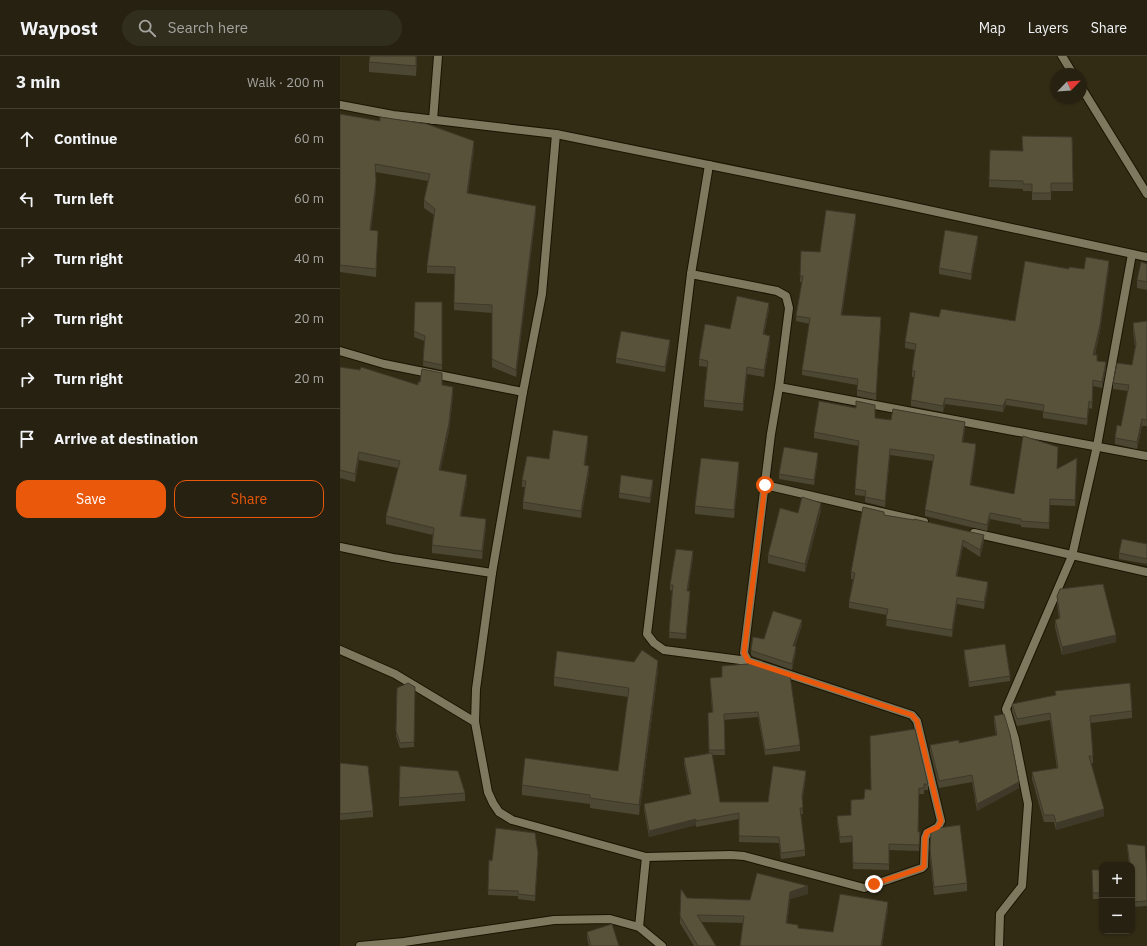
<!DOCTYPE html>
<meta charset="utf-8">
<style>
body{margin:0;font-family:"IBM Plex Sans",sans-serif;background:#322e1e;color:#f1f3f6}
.controls{position:absolute;right:12px;bottom:12px;display:grid;overflow:hidden;border-radius:8px;box-shadow:0 1px 3px #0004}
.controls button{width:36px;height:36px;display:grid;place-items:center;padding:0;border:0;border-bottom:1px solid #423e30;background:#262110;color:#f1f3f6;font:20px sans-serif}
.compass{position:absolute;left:711px;top:12px;width:36px;height:36px;border-radius:50%;background:#262110;box-shadow:0 1px 3px #0004;rotate:65deg}
.stop{position:absolute;width:12px;height:12px;margin:-9px;border:3px solid #ea580c;border-radius:50%;background:#fff}
.stop.end{background:#ea580c;border-color:#fff;box-shadow:0 1px 4px #0008}
.list{margin:0;padding:0;list-style:none}
h2{display:flex;justify-content:space-between;align-items:center;height:52px;margin:0;padding:0 16px;font-size:17px}
h2 small{font-size:13px;font-weight:400;color:#a4a39f}
.list li{display:grid;grid-template-columns:26px 1fr auto;gap:12px;align-items:center;box-sizing:border-box;height:60px;padding:0 16px;border-top:1px solid #423e30}
.list b{display:block;font-size:15px;white-space:nowrap}
.list em{font-size:13px;font-style:normal;color:#a4a39f}
.actions{display:flex;gap:8px;padding:12px 16px}
.actions a{flex:1;padding:9px 0;border:1px solid #ea580c;border-radius:12px;text-align:center;font-size:14px;color:#ea580c}
.actions .main{background:#ea580c;color:#fff}
.icon{flex:none;width:22px;height:22px;fill:none;stroke:currentColor;stroke-width:2;stroke-linecap:round;stroke-linejoin:round}
.map{position:relative;flex:none;width:807px;height:890px;overflow:hidden}
header{display:flex;align-items:center;gap:24px;box-sizing:border-box;height:56px;padding:0 20px;background:#262110;border-bottom:1px solid #423e30}
header strong{font-size:19px}
nav{display:flex;gap:22px;margin-inline-start:auto;font-size:14px}
.search{width:280px;height:36px;background:#322e1e;display:flex;align-items:center;gap:10px;box-sizing:border-box;padding:0 14px;border-radius:22px;color:#a4a39f;font-size:15px}
main{display:flex}
aside{flex:1;background:#262110}
.map>svg:first-child{display:block}
</style>
<header>
<strong>Waypost</strong>
<div class="search"><svg class="icon" aria-label="search" viewBox="0 0 24 24"><circle cx="10" cy="10" r="6"/><path d="M15 15l6 6"/></svg>Search here</div>
<nav><a>Map</a><a>Layers</a><a>Share</a></nav>
</header>
<main>
<aside>
<h2>3 min<small>Walk · 200 m</small></h2>
<ul class="list">
<li><svg class="icon" aria-label="ahead" viewBox="0 0 24 24"><path d="M12 20V5M6 11l6-6 6 6"/></svg><div><b>Continue</b></div><em>60 m</em></li>
<li><svg class="icon" aria-label="left" viewBox="0 0 24 24"><path d="M17 20v-9H6M10 6l-5 5 5 5"/></svg><div><b>Turn left</b></div><em>60 m</em></li>
<li><svg class="icon" aria-label="right" viewBox="0 0 24 24"><path d="M7 20v-9h11M14 6l5 5-5 5"/></svg><div><b>Turn right</b></div><em>40 m</em></li>
<li><svg class="icon" aria-label="right" viewBox="0 0 24 24"><path d="M7 20v-9h11M14 6l5 5-5 5"/></svg><div><b>Turn right</b></div><em>20 m</em></li>
<li><svg class="icon" aria-label="right" viewBox="0 0 24 24"><path d="M7 20v-9h11M14 6l5 5-5 5"/></svg><div><b>Turn right</b></div><em>20 m</em></li>
<li><svg class="icon" aria-label="arrive" viewBox="0 0 24 24"><path d="M6 21V4h12l-3 4 3 4H6"/></svg><div><b>Arrive at destination</b></div></li>
</ul>
<div class="actions"><a class="main">Save</a><a>Share</a></div>
</aside>
<div class="map">
<svg width="807" height="890" viewBox="0 0 807 890">
<rect width="100%" height="100%" fill="#322c15"/>
<g fill="none" stroke-linecap="round" stroke-linejoin="round">
<g stroke="#1a1401" stroke-width="10">
<g id="street">
<path d="M722,0L733,18"/>
<path d="M741,31L807,138"/>
<path d="M0,49L53,59L216,78L551,146L807,201"/>
<path d="M93,64L98,0"/>
<path d="M216,78L202,238L183,336L152,517L136,633L135,666L148,736L153,747L159,756L172,764L306,801L391,799L404,800L524,832L582,812L584,810L585,782L587,777L598,771L601,765L577,665L572,659L408,605L324,594L314,587L307,578L351,218L369,109"/>
<path d="M351,218L437,235L446,240L449,252L439,331L431,378L404,597L408,605"/>
<path d="M0,295L44,308L183,336"/>
<path d="M439,331L807,400"/>
<path d="M425,429L584,466"/>
<path d="M634,477L807,516"/>
<path d="M0,491L53,502L152,517"/>
<path d="M0,594L55,618L135,666"/>
<path d="M299,871L306,801"/>
<path d="M20,890L64,886L214,864L270,863L299,871L322,890"/>
<path d="M659,890L660,858L682,830L688,748L675,683L666,653L732,500L757,390L792,198"/>
</g>
</g>
<use href="#street" stroke="#7e785e" stroke-width="8"/>
</g>
<g fill="#4c4732">
<path d="M77,0L76,20L29,16V6Z"/>
<path d="M0,58L134,93L128,137L196,157L176,321L152,311V257L114,254V218L87,217V210L94,159L84,152V144L88,125L35,116L36,133L31,174L38,175L36,221L0,216Z"/>
<path d="M732,81L733,135H711V144H692V135H683V133L649,131V124L682,95Z"/>
<path d="M516,164L502,259L541,267L536,344L517,340V329L462,319V314L470,268L456,265V260L462,226H460L461,195L480,196Z"/>
<path d="M638,185L631,224L599,218V212Z"/>
<path d="M807,208V234L797,232V224Z"/>
<path d="M769,211L760,275L755,299L757,305L766,312L762,332L753,330L752,353L749,352L747,369L703,362V355L666,349L663,356L605,348L603,356L571,350V344L574,321H572V315L575,294L565,292V286L599,261L675,265L729,213H744Z"/>
<path d="M75,246H102V314L83,310L84,285L74,281Z"/>
<path d="M429,253L424,279L430,286L424,321L407,318L403,355L364,351V344L367,311L359,310V303L390,273Z"/>
<path d="M807,265V370H802L797,393L775,388V382L781,370L788,335L773,333V327L792,309L795,291L793,274V267Z"/>
<path d="M330,289L325,316L276,307V302Z"/>
<path d="M0,311L78,329H102L113,339L109,375L100,414L127,427L121,460L146,471L142,503L92,497V489L93,479L46,468V460L58,412L19,404L15,426L0,422Z"/>
<path d="M535,362L625,372L623,386L636,394L631,429L674,438L718,413L737,408L735,450L710,449L709,473L681,471V469L650,463L647,475L585,460V454L593,405L550,399L545,451L525,446V440L515,439V433L519,390L474,382V376Z"/>
<path d="M248,386L245,410L249,417L241,462L183,453V446L186,431H182V424L209,403Z"/>
<path d="M478,402L474,429L439,423V418Z"/>
<path d="M399,414L394,462L355,458V450Z"/>
<path d="M313,429L310,447L279,442V437Z"/>
<path d="M481,454L465,516L428,507V499L458,457Z"/>
<path d="M544,459L644,485L640,501L623,490L617,521L648,532L644,553L617,548L612,581L546,570L547,559L509,552V546L513,523H511V516Z"/>
<path d="M807,488V508L779,503V497Z"/>
<path d="M353,501L348,535L350,540L346,583L329,582L332,535L330,534V529Z"/>
<path d="M717,540L776,586L722,599L715,571V564L719,563L717,548Z"/>
<path d="M462,569L455,590L456,595L452,614L412,600L411,598V593L424,583Z"/>
<path d="M624,594L670,620V625L629,631L624,600Z"/>
<path d="M382,610L460,689V695L425,699L418,661L384,664L385,699H372L380,746H428L466,721L462,746L463,758H460L465,794V800L441,803L439,787L399,786V763L356,771V769L309,781L304,754V748L350,738L344,708V702L369,697L368,657L372,656L370,622L382,621Z"/>
<path d="M318,615L299,759L250,752V748L182,739V729L278,715L288,641L214,630V621Z"/>
<path d="M75,631L74,691L60,692L56,680L57,632Z"/>
<path d="M715,635L792,655V662L750,667L753,700V707H751L764,760L716,774L714,766H704L692,723V716L717,713L710,664L677,670L672,655V648L715,639Z"/>
<path d="M654,660L679,732L637,755L632,726L599,732L590,695V689L619,687L656,680L654,667Z"/>
<path d="M0,707L33,755V761L0,764Z"/>
<path d="M588,728V734H584V738H579L578,776H580L579,795L549,794V814L513,813L512,786L500,787L497,766V760L511,759L524,743L531,734Z"/>
<path d="M125,737V745L59,750V742Z"/>
<path d="M787,788L807,822V850L792,851V809H789Z"/>
<path d="M590,793L627,827V835L594,839L590,801Z"/>
<path d="M198,803L195,845L178,843V840L148,839L149,804Z"/>
<path d="M752,814H762V843H753Z"/>
<path d="M341,833L347,842L410,844L468,838L450,843L447,868L458,872L493,876L548,853L542,890H400L403,867L361,866L376,890H354L340,867Z"/>
<path d="M247,876L279,890H249L247,882Z"/>
</g>
<g fill="#3e3929">
<path d="M76,0H77L76,20Z"/>
<path d="M134,85V93L127,144V137Z"/>
<path d="M36,125V133L30,181V174Z"/>
<path d="M196,150V157L176,321V314Z"/>
<path d="M516,158V164L501,264V259Z"/>
<path d="M638,180V185L631,224V218Z"/>
<path d="M769,205V211L760,275L753,305V299Z"/>
<path d="M429,247V253L423,285V278Z"/>
<path d="M430,280V286L424,321V314Z"/>
<path d="M330,284V289L325,316V311Z"/>
<path d="M766,306V312L762,332V326Z"/>
<path d="M407,311V318L403,355V348Z"/>
<path d="M113,331V339L109,375L99,422V414Z"/>
<path d="M605,342V348L603,356V350Z"/>
<path d="M666,343V349L663,356V350Z"/>
<path d="M749,345V352L747,369V363Z"/>
<path d="M802,363V370L797,393V386Z"/>
<path d="M625,366V372L622,392V386Z"/>
<path d="M248,380V386L244,416V409Z"/>
<path d="M636,388V394L630,435V429Z"/>
<path d="M550,393V399L545,451V445Z"/>
<path d="M19,396V404L15,426V418Z"/>
<path d="M478,397V402L474,429V424Z"/>
<path d="M399,406V414L394,462V454Z"/>
<path d="M249,410V417L241,462V455Z"/>
<path d="M127,419V427L120,468V460Z"/>
<path d="M313,424V429L310,447V442Z"/>
<path d="M481,447V454L465,516V508Z"/>
<path d="M650,457V463L647,475V469Z"/>
<path d="M146,463V471L142,503V495Z"/>
<path d="M644,479V485L640,501V494Z"/>
<path d="M623,484V490L616,527V520Z"/>
<path d="M353,495V501L347,540V535Z"/>
<path d="M648,526V532L644,553V546Z"/>
<path d="M350,535V540L346,583V578Z"/>
<path d="M617,542V548L612,581V574Z"/>
<path d="M462,564V569L453,595V590Z"/>
<path d="M776,579V586L722,599V591Z"/>
<path d="M456,590V595L452,614V608Z"/>
<path d="M318,605V615L299,759V749Z"/>
<path d="M466,715V721L462,747V740Z"/>
<path d="M679,726V732L637,755V748Z"/>
<path d="M764,753V760L716,774V767Z"/>
<path d="M356,763V769L309,781V775Z"/>
<path d="M198,797V803L195,845V840Z"/>
<path d="M468,830V838L450,843L446,875V867L450,836Z"/>
<path d="M548,846V853L542,890H541Z"/>
</g>
<g fill="#58523a" stroke="#3e3929">
<path d="M30,0H76V10L29,6Z"/>
<path d="M0,58L40,65V61L87,68L134,85L127,137L196,150L176,314L152,303V249L114,247L115,211L87,210L95,153L84,144L90,118L35,108L36,125L30,174L38,175L36,213L0,209Z"/>
<path d="M682,80L732,81L733,127H711V137H692V128H683V125L649,124L650,94L683,95Z"/>
<path d="M486,154L516,158L501,259L541,261L536,338L517,334L518,323L462,314L470,262L456,260L463,220H460L461,195L480,196Z"/>
<path d="M605,174L638,180L631,218L599,212Z"/>
<path d="M746,201L769,205L760,269L753,299H757V305L766,306L762,326L753,324L752,347L749,345L747,363L703,356L704,349L666,343L663,350L605,342L603,350L571,344L575,315H572L576,288L565,286L570,256L599,261L601,253L675,265L685,205L729,213V211L744,213Z"/>
<path d="M801,206L807,208V226L797,224Z"/>
<path d="M397,240L429,247L423,278L430,280L424,314L407,311L403,348L364,344L368,305L359,303L365,268L390,273Z"/>
<path d="M75,246H102V309L83,305L85,280L74,275Z"/>
<path d="M807,265V364L802,363L797,386L775,382L777,369L781,370L789,329L773,327L777,307L792,309L796,288L793,267Z"/>
<path d="M281,275L330,284L325,311L276,302Z"/>
<path d="M0,311L20,314L21,311L78,329V326H80L82,313L102,317V329L113,331L109,367L99,414L127,419L120,460L146,463L142,495L92,489L94,472L46,460L60,405L19,396L15,418L0,414Z"/>
<path d="M479,345L516,352V345L535,349V362L551,364L553,353L625,366L622,386L636,388L630,429L674,438L683,380L718,391L717,413L737,402L735,444L710,443L709,467L681,465V463L650,457L647,469L585,454L594,399L550,393L545,445L525,441L526,435L515,433L519,385L474,376Z"/>
<path d="M213,374L248,380L244,409L249,410L241,455L183,446L186,425L182,424L187,400L209,403Z"/>
<path d="M444,391L478,397L474,424L439,418Z"/>
<path d="M361,402L399,406L394,454L355,450Z"/>
<path d="M281,419L313,424L310,442L279,437Z"/>
<path d="M462,441L481,447L465,508L428,499L440,452L458,457Z"/>
<path d="M523,451L544,456V459L574,464V463L644,479L640,494L623,484L616,520L648,526L644,546L617,542L612,574L546,563L548,553L509,546L515,517L511,516Z"/>
<path d="M782,483L807,488V503L779,497Z"/>
<path d="M336,493L353,495L347,535H350L346,578L329,576L333,529H330Z"/>
<path d="M763,528L776,579L722,591L715,564L720,562L717,540L720,533Z"/>
<path d="M433,555L462,564L453,590H456L452,608L412,595L411,593L413,581L424,583Z"/>
<path d="M665,588L670,620L629,626L624,594Z"/>
<path d="M302,594L318,605L299,749L250,742V739L182,729L185,702L278,715L289,632L214,621L217,595L294,606Z"/>
<path d="M408,606L450,620L460,689L425,694L418,656L384,658L385,694H369L368,657L373,656L370,622L382,621V610L408,608Z"/>
<path d="M68,627L75,631L74,686L60,687L56,675L57,632Z"/>
<path d="M790,627L792,655L750,660L753,700H749L764,753L716,767L714,759H704L692,716L718,712L710,657L677,663L672,648L716,639L715,635Z"/>
<path d="M664,658L670,678L679,726L637,748L632,719L599,725L590,689L619,684V687L657,679L654,660Z"/>
<path d="M575,673L588,728H584V732H579L578,776H580L579,789L549,788V808L513,807L512,780L500,781L497,760L511,759V744L524,743L525,733L531,734L530,680Z"/>
<path d="M372,697L380,746H428L433,710L466,715L462,740L463,752H460L465,794L441,797L439,781L399,780V757L356,765V763L309,775L304,748L351,738L344,702Z"/>
<path d="M0,707L28,710L33,755L0,758Z"/>
<path d="M60,710L118,715L125,737L59,742Z"/>
<path d="M620,769L627,827L594,831L590,793L591,773Z"/>
<path d="M156,772L195,777L198,797L195,840L178,838V835L148,834L149,804L152,805Z"/>
<path d="M787,788L805,790L807,822V845L792,846V809H790Z"/>
<path d="M752,814H762V837H753Z"/>
<path d="M417,817L468,830L450,836L446,867L458,869V872L493,876L500,838L548,846L541,890H400L404,860L357,859L376,890H358L340,860L341,833L347,842L410,844Z"/>
<path d="M272,868L279,890H251L247,876Z"/>
</g>
<g fill="none" stroke-linecap="round" stroke-linejoin="round">
<path stroke="#ea580c" stroke-width="5" d="M425,429L404,597L408,605L572,659L577,665L601,765L598,771L587,776L585,782L584,810L582,812L534,828"/>
</g>
</svg>
<div class="controls">
<button>+</button>
<button>−</button>
</div>
<svg class="compass" viewBox="-18 -18 36 36"><path d="M0-13l5 13h-10z" fill="#e53935"/><path d="M0 13l5-13h-10z" fill="#a4a39f"/></svg>
<div class="stop" style="left:425px;top:429px"></div>
<div class="stop end" style="left:534px;top:828px"></div>
</div>
</main>
